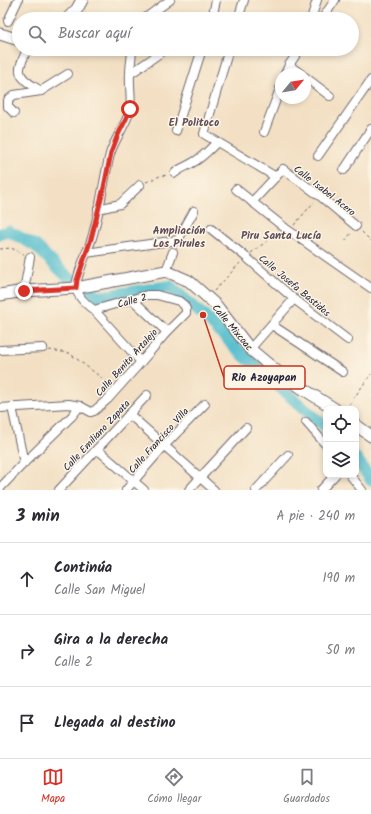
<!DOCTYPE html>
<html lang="es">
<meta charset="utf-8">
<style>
body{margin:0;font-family:Kalam,sans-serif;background:#f7f7f7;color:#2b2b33}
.controls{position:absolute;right:12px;bottom:12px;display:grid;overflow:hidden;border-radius:8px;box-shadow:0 2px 6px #0003}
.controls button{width:36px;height:36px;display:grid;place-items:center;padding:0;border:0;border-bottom:1px solid #e1e1e2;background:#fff;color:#2b2b33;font:20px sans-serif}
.compass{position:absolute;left:275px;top:68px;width:36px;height:36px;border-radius:50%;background:#fff;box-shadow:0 2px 6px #0003;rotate:60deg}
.stop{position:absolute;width:12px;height:12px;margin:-9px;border:3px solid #d93025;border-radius:50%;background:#fff}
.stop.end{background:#d93025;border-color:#fff;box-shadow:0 1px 4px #0008}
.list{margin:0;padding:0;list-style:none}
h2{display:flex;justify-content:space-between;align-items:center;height:52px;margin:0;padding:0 16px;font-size:17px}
h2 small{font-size:13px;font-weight:400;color:#7c7c81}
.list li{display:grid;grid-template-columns:26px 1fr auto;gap:12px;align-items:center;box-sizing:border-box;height:72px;padding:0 16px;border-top:1px solid #e1e1e2}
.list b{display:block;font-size:15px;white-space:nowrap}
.list p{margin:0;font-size:13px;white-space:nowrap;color:#7c7c81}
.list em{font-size:13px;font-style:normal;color:#7c7c81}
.icon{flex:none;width:22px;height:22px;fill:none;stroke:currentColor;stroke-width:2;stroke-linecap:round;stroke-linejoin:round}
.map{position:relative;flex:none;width:371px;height:490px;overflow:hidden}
.search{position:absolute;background:#fff;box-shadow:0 2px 6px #0003;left:12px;right:12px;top:12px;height:44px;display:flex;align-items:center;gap:10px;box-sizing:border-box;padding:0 14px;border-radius:22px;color:#7c7c81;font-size:15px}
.sheet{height:268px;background:#fff}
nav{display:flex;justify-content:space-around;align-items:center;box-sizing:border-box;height:56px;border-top:1px solid #e1e1e2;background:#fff;font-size:11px;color:#7c7c81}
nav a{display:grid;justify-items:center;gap:2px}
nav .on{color:#d93025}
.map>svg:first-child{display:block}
</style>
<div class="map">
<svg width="371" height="490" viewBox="0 0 371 490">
<rect width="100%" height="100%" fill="#fcf5e5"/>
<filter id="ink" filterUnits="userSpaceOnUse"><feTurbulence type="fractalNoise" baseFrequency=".025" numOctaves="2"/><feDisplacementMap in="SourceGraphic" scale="8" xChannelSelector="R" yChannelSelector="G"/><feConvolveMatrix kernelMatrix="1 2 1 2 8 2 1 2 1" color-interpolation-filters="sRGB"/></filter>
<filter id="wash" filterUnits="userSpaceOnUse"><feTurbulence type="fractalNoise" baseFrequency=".012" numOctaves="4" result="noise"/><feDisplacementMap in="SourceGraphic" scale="16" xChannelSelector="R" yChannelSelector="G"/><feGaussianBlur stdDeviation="0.9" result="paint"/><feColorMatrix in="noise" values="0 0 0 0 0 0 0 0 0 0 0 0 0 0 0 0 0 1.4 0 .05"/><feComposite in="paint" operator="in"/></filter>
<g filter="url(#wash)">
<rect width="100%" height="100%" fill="#f3e0c4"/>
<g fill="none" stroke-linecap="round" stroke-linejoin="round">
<g stroke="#52bdce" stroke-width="12">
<path d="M0,234L8,231L36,246L56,266L68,277L76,283"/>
<path d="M89,291L99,297L170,286L203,315L242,354L301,406L326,427"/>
<path d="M356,458L371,480"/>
</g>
</g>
</g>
<g filter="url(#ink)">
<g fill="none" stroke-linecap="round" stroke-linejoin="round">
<g stroke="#6b646b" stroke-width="10">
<g id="street">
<path d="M144,19L170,0"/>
<path d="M212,19L216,0"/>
<path d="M238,19L244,0"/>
<path d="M311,19L317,0"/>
<path d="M322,19L335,0"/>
<path d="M8,21L18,0"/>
<path d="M27,49C25,55 21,62 20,68C18,79 34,86 41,91"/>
<path d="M229,49L204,134L276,177"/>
<path d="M289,65L301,74"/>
<path d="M130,74L166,49"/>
<path d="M285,74L289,65L300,49"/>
<path d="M305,77L330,96"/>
<path d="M14,113L8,107V100L14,95L41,91L68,74"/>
<path d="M176,131L202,49"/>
<path d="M264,132L281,86"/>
<path d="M318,156L371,80"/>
<path d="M344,170L371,129"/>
<path d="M175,173C180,168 186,167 192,163C202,158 209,150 217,142"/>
<path d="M236,189L285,228L371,288"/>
<path d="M252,202L283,169L320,196L356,226"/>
<path d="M98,209L120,204L140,185"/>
<path d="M211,229L246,257L294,299L348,340"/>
<path d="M86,253L178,240L194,211"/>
<path d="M166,271L173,252"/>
<path d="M24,291L30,257"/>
<path d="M133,300L167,332"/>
<path d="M94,310L141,362"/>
<path d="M272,325L343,372"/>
<path d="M250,349L294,299"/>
<path d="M0,350L43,348"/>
<path d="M12,407L24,463"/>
<path d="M0,408L69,404L80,406L91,412L94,411L108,399L141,362L167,332L186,313V309L184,305L179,301L157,295H147L94,310C87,305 77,297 76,287C76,277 87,252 91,241C100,212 103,183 110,154C115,138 126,125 130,110C132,100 129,84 130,73C130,65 132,57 132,49"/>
<path d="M129,414L214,490"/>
<path d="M306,422L326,445"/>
<path d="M97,449L144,490"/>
<path d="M350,475L362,490"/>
<path d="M0,488L24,463L72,416L80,406"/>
<path d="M59,490L147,395"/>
<path d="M126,490L164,446L205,404"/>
<path d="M189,490L246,428"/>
<path d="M256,490L288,455"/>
<path d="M321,490L335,475"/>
</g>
</g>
<g stroke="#6b646b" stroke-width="13">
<g id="secondary">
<path d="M67,19L77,9L82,0"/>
<path d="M0,34L19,40"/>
<path d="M0,295L24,291L76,288L166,271L189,281L216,305L250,349L274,369L300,387L335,409"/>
<path d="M356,425L371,436"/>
</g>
</g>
<g stroke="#6b646b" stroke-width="1" stroke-dasharray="3 3" stroke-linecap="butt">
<path d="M146,182L160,176L167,175"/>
<path d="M294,225L314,202"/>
<path d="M362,232L371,241"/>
<path d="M345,241L352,232"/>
<path d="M0,249L11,248L24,254"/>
<path d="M251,253L279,232"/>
<path d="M214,291L240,263"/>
<path d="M49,350L69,353L111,385"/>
<path d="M346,409L371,374"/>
</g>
<use href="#street" stroke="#fff" stroke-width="8"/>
<use href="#secondary" stroke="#fff" stroke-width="11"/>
</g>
</g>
<g fill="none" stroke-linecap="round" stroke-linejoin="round" filter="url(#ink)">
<path stroke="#d93025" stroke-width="5" d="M24,291L76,288L77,280L91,239L104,187L111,153L117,137L126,119L130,109"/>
</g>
<g text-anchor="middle" stroke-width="3" stroke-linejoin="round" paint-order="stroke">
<g font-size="10" fill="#22223b" stroke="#fcf5e5">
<text transform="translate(325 190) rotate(38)" y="4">Calle Isabel Acero</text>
<text transform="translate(295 285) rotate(40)" y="4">Calle Josefa Bastidos</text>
<text transform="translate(132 300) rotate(-15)" y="4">Calle 2</text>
<text transform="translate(233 327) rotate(50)" y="4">Calle Mixcoac</text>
<text transform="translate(126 362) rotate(-48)" y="4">Calle Benito Artalejo</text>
<text transform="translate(96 435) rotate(-47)" y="4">Calle Emiliano Zapata</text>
<text transform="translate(158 440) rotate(-48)" y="4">Calle Francisco Villa</text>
</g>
<g font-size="11" font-weight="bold" fill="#5f4c5a" stroke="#fcf5e5">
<text x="194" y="126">El Politoco</text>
<text x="179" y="234">Ampliación<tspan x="179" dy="13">Los Pirules</tspan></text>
<text x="281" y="239">Piru Santa Lucía</text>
</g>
</g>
<path fill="none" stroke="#c8321e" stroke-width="1.5" d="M203 315L224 378"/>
<circle fill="#c8321e" stroke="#fcf5e5" stroke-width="1.5" cx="203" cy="315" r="4"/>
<rect fill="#fcf5e5" stroke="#c8321e" stroke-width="1.5" x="224" y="366" width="81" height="23" rx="4"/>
<g font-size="11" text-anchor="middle" font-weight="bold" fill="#22223b">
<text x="264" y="381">Rio Azoyapan</text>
</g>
</svg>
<div class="controls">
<button><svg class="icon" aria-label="locate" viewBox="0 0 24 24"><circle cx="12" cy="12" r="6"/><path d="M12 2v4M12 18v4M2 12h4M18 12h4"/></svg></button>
<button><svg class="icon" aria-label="layers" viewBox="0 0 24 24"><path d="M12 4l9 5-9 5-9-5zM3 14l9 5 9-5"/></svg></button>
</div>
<svg class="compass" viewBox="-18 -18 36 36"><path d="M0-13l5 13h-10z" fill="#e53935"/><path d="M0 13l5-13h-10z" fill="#7c7c81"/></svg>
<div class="stop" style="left:130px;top:109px"></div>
<div class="stop end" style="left:24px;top:291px"></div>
<div class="search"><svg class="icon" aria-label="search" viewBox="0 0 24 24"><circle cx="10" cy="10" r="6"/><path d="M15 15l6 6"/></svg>Buscar aquí</div>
</div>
<section class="sheet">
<h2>3 min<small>A pie · 240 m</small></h2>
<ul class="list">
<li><svg class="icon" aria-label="ahead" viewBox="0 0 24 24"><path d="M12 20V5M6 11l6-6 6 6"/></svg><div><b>Continúa</b><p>Calle San Miguel</p></div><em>190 m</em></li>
<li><svg class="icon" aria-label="right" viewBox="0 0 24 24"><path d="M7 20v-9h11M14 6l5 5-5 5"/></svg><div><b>Gira a la derecha</b><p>Calle 2</p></div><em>50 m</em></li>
<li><svg class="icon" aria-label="arrive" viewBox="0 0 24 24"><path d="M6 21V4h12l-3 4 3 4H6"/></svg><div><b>Llegada al destino</b></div></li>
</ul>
</section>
<nav>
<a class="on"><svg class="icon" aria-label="map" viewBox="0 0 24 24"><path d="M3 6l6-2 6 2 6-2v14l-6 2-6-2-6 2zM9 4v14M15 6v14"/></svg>Mapa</a>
<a><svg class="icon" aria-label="directions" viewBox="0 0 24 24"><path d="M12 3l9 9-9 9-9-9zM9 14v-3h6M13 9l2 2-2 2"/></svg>Cómo llegar</a>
<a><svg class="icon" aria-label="saved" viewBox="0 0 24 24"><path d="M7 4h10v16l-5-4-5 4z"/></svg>Guardados</a>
</nav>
